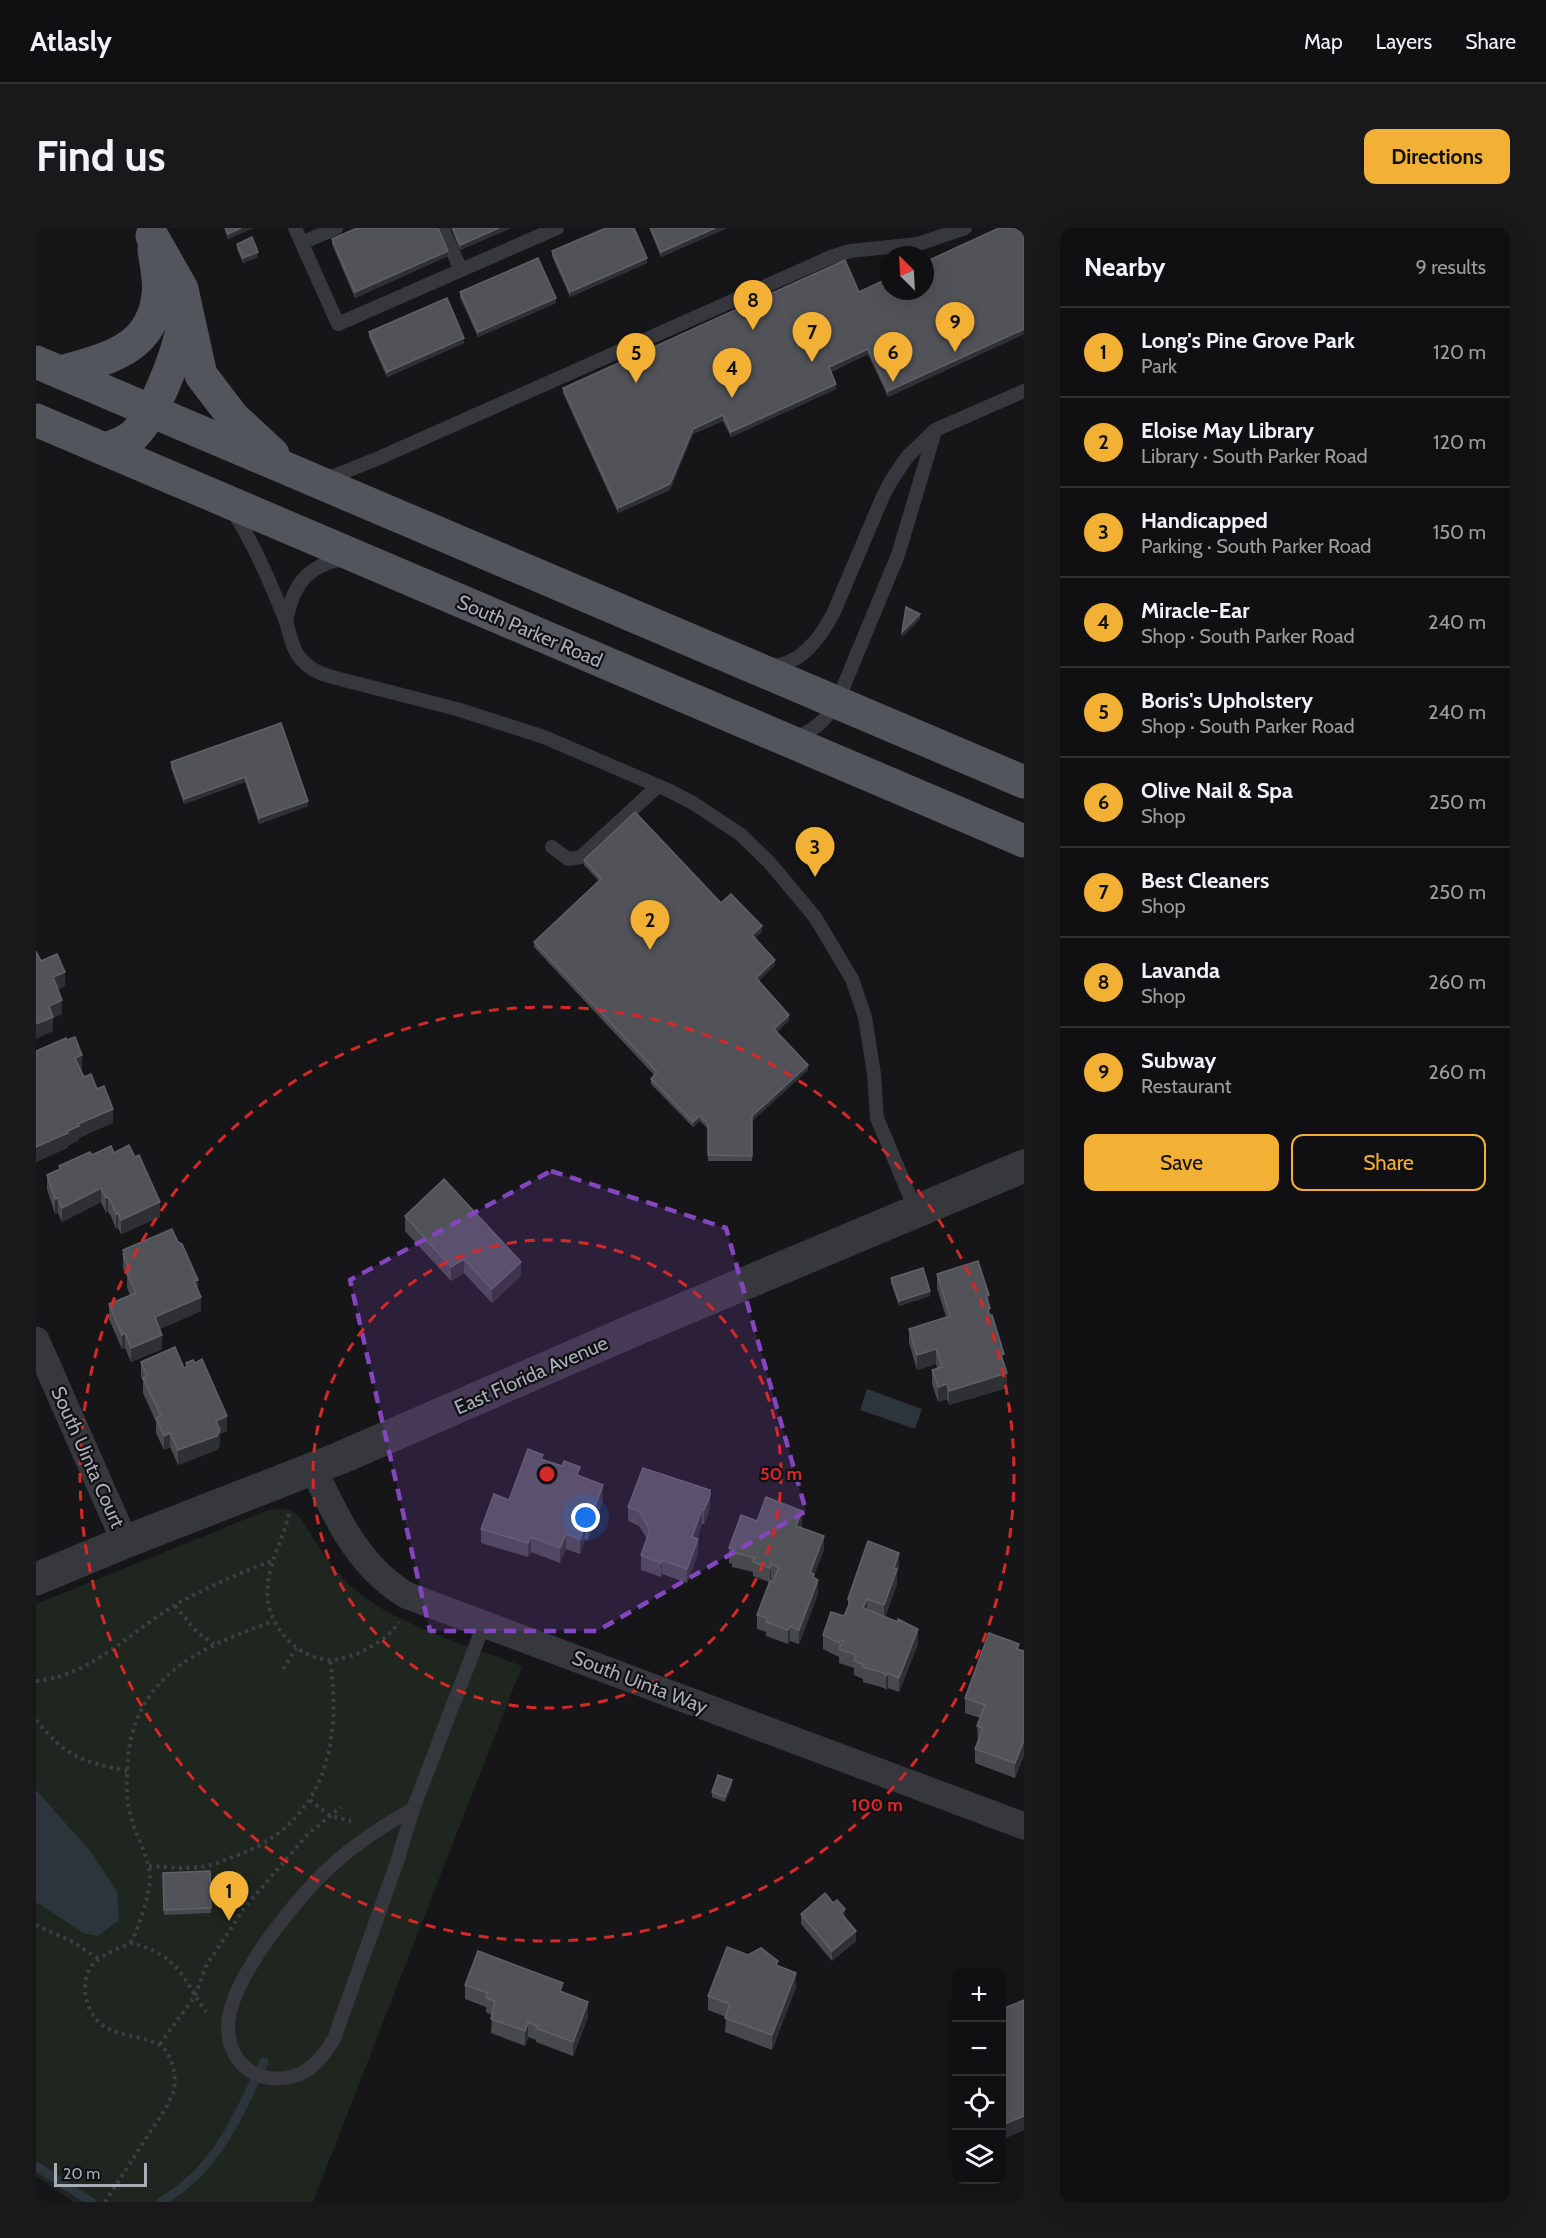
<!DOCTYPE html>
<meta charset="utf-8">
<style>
body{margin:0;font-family:Cabin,sans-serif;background:#19191b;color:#f1f3f6}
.controls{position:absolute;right:18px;bottom:18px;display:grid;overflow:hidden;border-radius:12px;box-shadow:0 6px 24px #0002}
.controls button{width:54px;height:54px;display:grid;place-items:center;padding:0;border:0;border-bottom:2px solid #303032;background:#101012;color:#f1f3f6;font:30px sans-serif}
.compass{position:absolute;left:844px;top:18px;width:54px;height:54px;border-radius:50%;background:#101012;box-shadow:0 6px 24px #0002;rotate:336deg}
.scale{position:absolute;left:18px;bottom:15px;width:93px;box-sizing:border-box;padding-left:6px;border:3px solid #a8adb8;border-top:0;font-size:16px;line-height:21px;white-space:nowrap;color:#a8adb8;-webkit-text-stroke:4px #111113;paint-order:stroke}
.you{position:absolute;left:550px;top:1290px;width:21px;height:21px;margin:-15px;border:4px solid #fff;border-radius:50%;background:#1a73e8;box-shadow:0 0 0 9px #1a73e833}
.badge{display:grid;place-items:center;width:39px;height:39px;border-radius:50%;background:#f2b134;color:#111;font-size:20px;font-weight:700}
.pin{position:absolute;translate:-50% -50px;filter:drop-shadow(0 2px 3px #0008)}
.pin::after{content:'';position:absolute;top:32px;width:21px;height:18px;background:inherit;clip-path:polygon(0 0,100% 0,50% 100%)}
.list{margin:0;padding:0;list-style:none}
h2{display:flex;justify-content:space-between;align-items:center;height:78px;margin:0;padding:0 24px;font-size:26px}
h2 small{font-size:20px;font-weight:400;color:#9c9d9f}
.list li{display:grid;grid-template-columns:39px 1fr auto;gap:18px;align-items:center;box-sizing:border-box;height:90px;padding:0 24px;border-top:2px solid #303032}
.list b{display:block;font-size:22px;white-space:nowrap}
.list p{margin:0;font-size:20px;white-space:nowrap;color:#9c9d9f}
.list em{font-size:20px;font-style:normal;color:#9c9d9f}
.actions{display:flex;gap:12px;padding:18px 24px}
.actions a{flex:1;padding:14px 0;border:2px solid #f2b134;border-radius:12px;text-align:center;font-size:21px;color:#f2b134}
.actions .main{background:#f2b134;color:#111}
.icon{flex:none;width:33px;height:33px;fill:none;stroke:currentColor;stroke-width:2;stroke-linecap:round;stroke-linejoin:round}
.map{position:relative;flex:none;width:988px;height:1974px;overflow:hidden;border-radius:12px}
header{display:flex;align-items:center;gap:36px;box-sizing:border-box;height:84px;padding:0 30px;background:#101012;border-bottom:2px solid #303032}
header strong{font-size:28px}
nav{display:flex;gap:33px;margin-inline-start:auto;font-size:21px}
.intro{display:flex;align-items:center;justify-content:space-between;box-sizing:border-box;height:144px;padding:0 36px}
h1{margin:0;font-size:42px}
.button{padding:15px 27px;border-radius:12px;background:#f2b134;color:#111;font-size:21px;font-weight:700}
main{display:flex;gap:36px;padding:0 36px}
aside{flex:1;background:#101012;border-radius:12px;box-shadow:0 6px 24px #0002}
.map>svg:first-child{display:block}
</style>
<header>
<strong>Atlasly</strong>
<nav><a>Map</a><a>Layers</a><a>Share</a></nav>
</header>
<div class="intro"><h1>Find us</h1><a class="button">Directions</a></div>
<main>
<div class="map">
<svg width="988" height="1974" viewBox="0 0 988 1974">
<rect width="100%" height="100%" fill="#161618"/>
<path fill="#1e261f" d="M240,1281L254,1282L264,1289C277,1309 289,1331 306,1349C344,1393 432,1417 486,1438L277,1974H38L0,1948V1376L230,1283Z"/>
<g fill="#2c353c">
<path d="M831,1161L886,1181L879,1201L824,1182Z"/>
<path d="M0,1562L55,1624L81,1663L83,1692L62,1708L47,1705L0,1674Z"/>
</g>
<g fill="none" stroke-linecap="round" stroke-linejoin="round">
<g stroke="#2c353c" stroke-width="9">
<path d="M0,1938L55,1974"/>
<path d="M125,1974C182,1940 200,1891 228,1834"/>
</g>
<g stroke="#3d3f44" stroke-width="4" stroke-dasharray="3 4.5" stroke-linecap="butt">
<path d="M253,1286C246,1316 228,1341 232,1373C236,1402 263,1431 294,1432C317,1432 351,1413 363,1394"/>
<path d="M139,1378L162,1405L178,1416"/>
<path d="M247,1441L260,1420"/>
<path d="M0,1453C55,1448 94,1404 139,1377C169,1360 202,1346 235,1333"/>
<path d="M0,1492C30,1529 45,1533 91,1543"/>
<path d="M274,1572L294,1588L315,1593"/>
<path d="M113,1638C130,1639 148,1641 164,1639C176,1638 188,1632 199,1628C287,1597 307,1517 294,1432"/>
<path d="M0,1697L37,1714L63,1731"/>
<path d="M95,1715C104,1695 119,1657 112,1636C108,1620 99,1605 95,1589C89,1570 91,1550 92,1530C100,1445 167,1419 237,1393"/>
<path d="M124,1816L159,1768L170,1738L209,1679L272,1606L305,1579"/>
<path d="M69,1974L131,1878C133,1872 137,1866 138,1861C141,1847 135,1822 122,1816C107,1808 88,1809 73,1801C50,1791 40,1753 59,1734C69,1725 83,1720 95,1715C143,1727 145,1748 170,1784"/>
</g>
<g stroke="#37383d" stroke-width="14">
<path d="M259,0L302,96L521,0"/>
<path d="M406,0L425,42"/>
<path d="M266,15L300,0"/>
<path d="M288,252L343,230L795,29L814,23L882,16L929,0"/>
<path d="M196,282C218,316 234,354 249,391C254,404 255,419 264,430C272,440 284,446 296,449L421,481L508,509L634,563L657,575L704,606L733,634L779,689L816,751L829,789L838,846L841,890L880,983"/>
<path d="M250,394C256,359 270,337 308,331"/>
<path d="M735,438C765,437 784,410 797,386L847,268L855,253L871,229L899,202L988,163"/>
<path d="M758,510C778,503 790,492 801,474L862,327L899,203"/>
<path d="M516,619L532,631L545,629L622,558"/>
<path d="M377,1581C350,1596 325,1612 302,1632C266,1662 194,1750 192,1797C191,1838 226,1861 264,1846C280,1839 289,1825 298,1811L361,1634L377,1581L448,1396"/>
</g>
<g stroke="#37383d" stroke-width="27">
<path d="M0,1112L89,1314"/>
<path d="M277,1240C300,1289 322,1338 370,1367L988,1598"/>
</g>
<path stroke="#37383d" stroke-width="33" d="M0,1351L89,1314L304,1230L598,1102L988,938"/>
<g stroke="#53555c" stroke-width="33">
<path d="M116,8L146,61L165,147L197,189L237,226"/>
<path d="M0,134L988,554"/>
<path d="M25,144C69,131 116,123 122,67C124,52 120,37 118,22"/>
<path d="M0,192L988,613"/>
<path d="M69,221C79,218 90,214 98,207C120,185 145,119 148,88"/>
</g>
</g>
<g fill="#47494d">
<path d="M188,0H217L192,11Z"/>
<path d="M415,0H475L424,22Z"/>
<path d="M613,0H691L625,29Z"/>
<path d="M988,0V106L852,169L832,126L795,144L800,161L695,209L687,193L657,206L634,262L582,285L527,165V160L823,64Z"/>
<path d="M296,11L412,28L319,70L296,16Z"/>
<path d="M201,16L222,29L207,35L201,21Z"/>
<path d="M516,23L611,35L534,69L516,28Z"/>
<path d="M424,64L520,75L442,109L424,69Z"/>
<path d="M333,104L428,115L351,149L333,109Z"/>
<path d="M245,495L272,578L223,596L209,554L148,576L135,540V534Z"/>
<path d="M548,632L685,675L726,704L718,710L739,737L722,753L753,792L741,804L772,842L716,893V933H672V901L664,893L657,899L615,856V851L618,847L498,719V714L563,653L548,637Z"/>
<path d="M78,925L124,989L85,1006L82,1000L80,1001L75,988L72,984L70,985L65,974L26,994L22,985L19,986L11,961V947L23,941V938L56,927Z"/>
<path d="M369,988L485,1048L456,1075L428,1045L415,1053L369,1003Z"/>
<path d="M87,1022L162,1062L165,1083L124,1101L126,1121L95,1134L89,1120L86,1121L73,1091V1076L94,1067L91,1059V1049L87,1040Z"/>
<path d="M901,1046L953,1075L954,1087L968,1136L971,1160L913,1177L911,1171L902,1174L896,1156V1142L901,1140L900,1136L881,1142L873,1115V1101L910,1089L901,1060Z"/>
<path d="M855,1050L894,1068L863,1078L855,1055Z"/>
<path d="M105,1134L148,1140L150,1139V1135L191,1203L184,1206V1217L181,1222L142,1237L134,1219L128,1222L120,1205V1194L107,1165V1153L105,1149Z"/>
<path d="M507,1231L544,1248L567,1271L552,1312L549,1311L544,1326L530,1321L524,1335L495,1324L492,1329L445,1315V1301L473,1272Z"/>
<path d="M592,1279L674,1281L668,1296H666L661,1311L662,1326L651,1355L626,1346L625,1349L605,1342V1327L611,1311L603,1298L592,1293Z"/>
<path d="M721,1293L766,1297L765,1299L788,1322L778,1347L782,1366L763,1416L754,1413L752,1416L730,1408V1404L721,1401V1387L733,1354L717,1348V1344L696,1339V1336L693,1335V1320Z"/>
<path d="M863,1340L861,1345V1356L849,1389L882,1416L863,1464L852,1460L850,1462L848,1460L827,1454V1451L818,1447V1440L803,1435V1428V1429L787,1421V1407L808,1388L812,1380V1371Z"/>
<path d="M983,1422L988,1423V1527L979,1550L939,1535V1521L942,1513L941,1498L944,1490L929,1485V1470Z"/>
<path d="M696,1557L689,1574L676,1569V1564Z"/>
<path d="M174,1643L175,1685L128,1687L127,1645Z"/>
<path d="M765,1686L809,1690L820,1713L796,1733L765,1696Z"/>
<path d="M742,1738L760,1759L736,1822L689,1804L690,1789L672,1782V1768Z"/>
<path d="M429,1757L527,1764L552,1789L537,1828L500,1814V1812L492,1809L489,1818L455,1805L456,1787L450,1784V1779L429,1771Z"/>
</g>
<g fill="#2f3033">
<path d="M205,0H217L192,11V6Z"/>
<path d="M463,0H475L424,22V17Z"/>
<path d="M679,0H691L625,29V24Z"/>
<path d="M412,23V28L319,70V64Z"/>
<path d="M222,24V29L207,35V30Z"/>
<path d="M611,30V35L534,69V64Z"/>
<path d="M520,70V75L442,109V104Z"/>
<path d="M988,101V106L852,169V163Z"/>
<path d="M428,110V115L351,149V144Z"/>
<path d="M832,121V126L793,144V139Z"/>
<path d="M800,156V161L695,209V204Z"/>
<path d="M687,187V193L657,206L634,262L582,285V280L657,201Z"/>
<path d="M884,386V391L866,409V404Z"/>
<path d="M209,549V554L148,576V571Z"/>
<path d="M272,573V578L223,596V590Z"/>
<path d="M726,698V704L716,713V707Z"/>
<path d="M739,732V737L720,756V750Z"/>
<path d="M29,744V758L17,764V749Z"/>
<path d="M26,772V786L17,790V803L0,811V796L13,778Z"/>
<path d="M753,787V792L738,806V801Z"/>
<path d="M46,827V841L39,844V830Z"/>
<path d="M772,837V842L716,893V888Z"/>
<path d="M77,881V895L43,910V912L32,918V920L0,934V919L31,903L42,896Z"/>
<path d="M664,888V893L657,899V894Z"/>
<path d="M65,960V974L26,994V980Z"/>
<path d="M72,969V984L70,985V970Z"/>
<path d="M22,970V985L19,986V971Z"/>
<path d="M124,974V989L85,1006V992Z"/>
<path d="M82,985V1000L80,1001V986Z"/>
<path d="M428,1031V1045L415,1053V1039Z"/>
<path d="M485,1034V1048L456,1075V1061Z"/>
<path d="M162,1052V1066L158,1053Z"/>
<path d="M894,1063V1068L863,1078V1073Z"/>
<path d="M953,1067V1080H954V1094L950,1068Z"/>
<path d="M165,1069V1083L119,1103V1089Z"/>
<path d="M89,1105V1120L86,1121V1107Z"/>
<path d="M126,1107V1121L95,1134V1120Z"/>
<path d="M900,1121V1136L881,1142V1127Z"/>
<path d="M971,1145V1160L913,1177V1163Z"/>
<path d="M911,1156V1171L902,1174V1159Z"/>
<path d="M191,1188V1203L184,1206V1217L181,1222L142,1237V1222L180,1193Z"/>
<path d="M134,1205V1219L128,1222V1208Z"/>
<path d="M567,1257V1271L552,1312V1297Z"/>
<path d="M674,1267V1281L668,1296V1282Z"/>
<path d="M666,1281V1296L656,1324V1309Z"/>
<path d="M766,1283V1297L760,1312V1298Z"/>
<path d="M549,1296V1311L544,1326V1311Z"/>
<path d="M530,1306V1321L524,1335V1320Z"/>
<path d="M788,1308V1322L778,1347V1360L774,1345Z"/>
<path d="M495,1309V1324L492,1329V1315Z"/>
<path d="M662,1311V1326L651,1355V1341Z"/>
<path d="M863,1325V1340L861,1345V1356L848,1391V1377L858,1340Z"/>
<path d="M626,1332V1346L625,1349V1335Z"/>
<path d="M735,1336V1351L734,1354V1340Z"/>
<path d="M782,1352V1366L763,1416V1402Z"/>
<path d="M831,1371V1385L827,1380Z"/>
<path d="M754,1398V1413L752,1416V1402Z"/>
<path d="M882,1401V1416L863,1464V1450Z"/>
<path d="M852,1445V1460L850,1462V1448Z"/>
<path d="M988,1512V1527L979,1550V1535Z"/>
<path d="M696,1552V1557L689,1574V1569Z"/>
<path d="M809,1681V1691L805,1685Z"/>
<path d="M820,1703V1713L796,1733V1723Z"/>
<path d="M760,1745V1759L736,1822V1807Z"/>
<path d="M552,1774V1789L537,1828V1814Z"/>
<path d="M492,1794V1809L489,1818V1803Z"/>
<path d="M988,1888V1902L966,1912V1897Z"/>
</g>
<g fill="#525359" stroke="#5f6168" stroke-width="1.5">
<path d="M190,0H205L192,6Z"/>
<path d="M321,0H402L412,23L319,64L296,11Z"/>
<path d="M417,0H463L424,17Z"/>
<path d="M570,0H598L611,30L534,64L516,23Z"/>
<path d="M615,0H679L625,24Z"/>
<path d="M963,0H988V101L852,163L832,121L793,139L800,156L695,204L687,187L657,201L634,256L582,280L527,160L809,32L823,64L853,50V63H889V34Z"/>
<path d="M216,9L222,24L207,30L201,16Z"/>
<path d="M502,30L520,70L442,104L424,64Z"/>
<path d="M411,70L428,110L351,144L333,104Z"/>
<path d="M870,379L884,386L866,404Z"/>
<path d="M245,495L272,573L223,590L209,549L148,571L135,534Z"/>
<path d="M599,584L685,675L695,666L726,698L716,707L739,732L720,750L753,787L738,801L772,837L716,888V928L672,927V896L664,888L657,894L615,851L621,844L498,714L565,651L548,632Z"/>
<path d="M0,723L5,733L21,726L29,744L17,749L26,772L13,778L17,789L0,796Z"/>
<path d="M39,809L46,827L39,830L48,849L55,846L61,861L68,858L77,881L42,896L43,898L31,903L32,905L0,919V823L30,810L31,812Z"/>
<path d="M93,917L99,929L103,927L124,974L85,992L82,985L80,986L75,974L72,969L70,970L65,960L26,980L22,970L19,971L11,947L24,941L23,938L54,924L56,927L75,918L78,925Z"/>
<path d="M408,951L485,1034L456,1061L428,1031L415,1039L369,988Z"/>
<path d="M136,1001L142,1014L146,1016L162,1052L158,1053L165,1069L119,1089L126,1107L95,1120L89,1105L86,1107L73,1076L100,1065L91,1045L94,1043L87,1026L88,1025L87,1022Z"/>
<path d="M942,1033L953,1067L950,1068L954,1080L952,1081L953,1087H956L968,1126L965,1127L971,1145L913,1163L911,1156L902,1159L896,1142L906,1139L900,1121L881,1127L873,1101L914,1088L901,1046Z"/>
<path d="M887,1040L894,1063L863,1073L855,1050Z"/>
<path d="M139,1119L148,1140L151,1138L150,1135L157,1132L159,1135L166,1131L191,1188L180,1193L184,1202L181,1208L142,1222L134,1205L128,1208L120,1190L125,1188L107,1150L111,1148L105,1134Z"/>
<path d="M492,1221L507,1227L505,1231L526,1238L528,1233L544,1239L541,1247L567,1257L552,1297L549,1296L544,1311L530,1306L524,1320L495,1309L492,1315L445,1301L458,1266L473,1272Z"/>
<path d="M607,1240L674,1262V1267L668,1282L666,1281L656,1309L662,1311L651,1341L626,1332L625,1335L605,1327L614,1302L603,1283L592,1279Z"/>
<path d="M730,1269L766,1283L760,1298L788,1308L774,1345L778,1346L777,1349L782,1352L763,1402L754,1398L752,1402L730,1394L731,1390L721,1387L734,1353L737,1354L743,1339L735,1336L734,1340L720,1335L717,1333L719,1330L696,1324L697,1321L693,1320L705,1287L721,1293Z"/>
<path d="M832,1313L863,1325L858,1340L861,1341L848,1377L831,1371L827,1380L862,1394V1391L882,1401L863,1450L852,1445L850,1448L848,1445L827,1439L828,1437L818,1433L820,1427L803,1421L807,1413L804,1412L803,1415L787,1407L795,1384L808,1388L814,1374L812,1371Z"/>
<path d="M953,1405L983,1416L981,1421L988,1423V1512L979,1535L939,1521L947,1500L941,1498L949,1477L929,1470Z"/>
<path d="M682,1547L696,1552L689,1569L676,1564Z"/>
<path d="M174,1643L175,1680L128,1682L127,1645Z"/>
<path d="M789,1665L797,1675L801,1672L809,1681L805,1685L820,1703L796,1723L765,1686Z"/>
<path d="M691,1719L712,1727L725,1720L742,1733L740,1737L760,1745L736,1807L689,1790L694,1776L672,1768Z"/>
<path d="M442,1723L527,1755L524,1763L552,1774L537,1814L500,1800L501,1798L492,1794L489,1803L455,1791L459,1773L450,1770L452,1765L429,1757Z"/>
<path d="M988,1772V1888L966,1897V1837L967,1836L966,1832V1781Z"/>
</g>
<path fill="#8446be" fill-opacity="0.2" stroke="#8446be" stroke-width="4.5" stroke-dasharray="12 8" stroke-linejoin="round" d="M515,943L690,1000L770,1283L561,1403H394L314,1052Z"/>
<g fill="none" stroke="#d62828" stroke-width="3" stroke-dasharray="10 8">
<circle cx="511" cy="1246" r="234"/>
<circle cx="511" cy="1246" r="467"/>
</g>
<g text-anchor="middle" stroke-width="4.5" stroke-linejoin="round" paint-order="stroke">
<g font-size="20" fill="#a8adb8" stroke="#111113">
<text transform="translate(494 403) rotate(23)" y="7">South Parker Road</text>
<text transform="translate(495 1147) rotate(-24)" y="7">East Florida Avenue</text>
<text transform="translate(52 1229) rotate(66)" y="7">South Uinta Court</text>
<text transform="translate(604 1454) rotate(21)" y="7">South Uinta Way</text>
</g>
</g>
<circle cx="511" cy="1246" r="9" fill="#d62828" stroke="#111113" stroke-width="3"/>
<g font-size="18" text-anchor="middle" font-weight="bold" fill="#d62828" stroke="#111113" stroke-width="4.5" stroke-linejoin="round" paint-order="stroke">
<text x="745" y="1252">50 m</text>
<text x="841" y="1583">100 m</text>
</g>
</svg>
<div class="controls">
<button>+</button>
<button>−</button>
<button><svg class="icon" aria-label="locate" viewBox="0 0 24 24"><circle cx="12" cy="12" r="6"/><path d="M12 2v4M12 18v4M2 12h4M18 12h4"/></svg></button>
<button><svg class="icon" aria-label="layers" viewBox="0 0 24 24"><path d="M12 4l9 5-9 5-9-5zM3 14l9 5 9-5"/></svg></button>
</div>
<svg class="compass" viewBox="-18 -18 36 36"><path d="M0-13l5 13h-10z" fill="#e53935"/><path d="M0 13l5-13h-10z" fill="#9c9d9f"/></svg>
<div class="scale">20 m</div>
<div class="you"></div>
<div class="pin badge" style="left:193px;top:1693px">1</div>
<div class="pin badge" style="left:614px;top:722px">2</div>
<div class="pin badge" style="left:779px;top:649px">3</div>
<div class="pin badge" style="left:696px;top:170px">4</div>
<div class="pin badge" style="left:600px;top:155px">5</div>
<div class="pin badge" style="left:857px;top:154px">6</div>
<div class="pin badge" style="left:776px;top:134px">7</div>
<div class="pin badge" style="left:717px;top:102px">8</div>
<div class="pin badge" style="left:919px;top:124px">9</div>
</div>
<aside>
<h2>Nearby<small>9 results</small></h2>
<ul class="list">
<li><span class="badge">1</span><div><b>Long's Pine Grove Park</b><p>Park</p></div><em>120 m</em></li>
<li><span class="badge">2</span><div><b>Eloise May Library</b><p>Library · South Parker Road</p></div><em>120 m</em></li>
<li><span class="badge">3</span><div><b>Handicapped</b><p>Parking · South Parker Road</p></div><em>150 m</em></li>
<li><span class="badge">4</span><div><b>Miracle-Ear</b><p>Shop · South Parker Road</p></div><em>240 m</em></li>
<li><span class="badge">5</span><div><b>Boris's Upholstery</b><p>Shop · South Parker Road</p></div><em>240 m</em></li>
<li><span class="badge">6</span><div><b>Olive Nail &amp; Spa</b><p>Shop</p></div><em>250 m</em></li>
<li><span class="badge">7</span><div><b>Best Cleaners</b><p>Shop</p></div><em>250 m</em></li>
<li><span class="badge">8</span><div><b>Lavanda</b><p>Shop</p></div><em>260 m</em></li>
<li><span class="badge">9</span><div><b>Subway</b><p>Restaurant</p></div><em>260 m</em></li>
</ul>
<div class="actions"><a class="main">Save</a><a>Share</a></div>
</aside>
</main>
